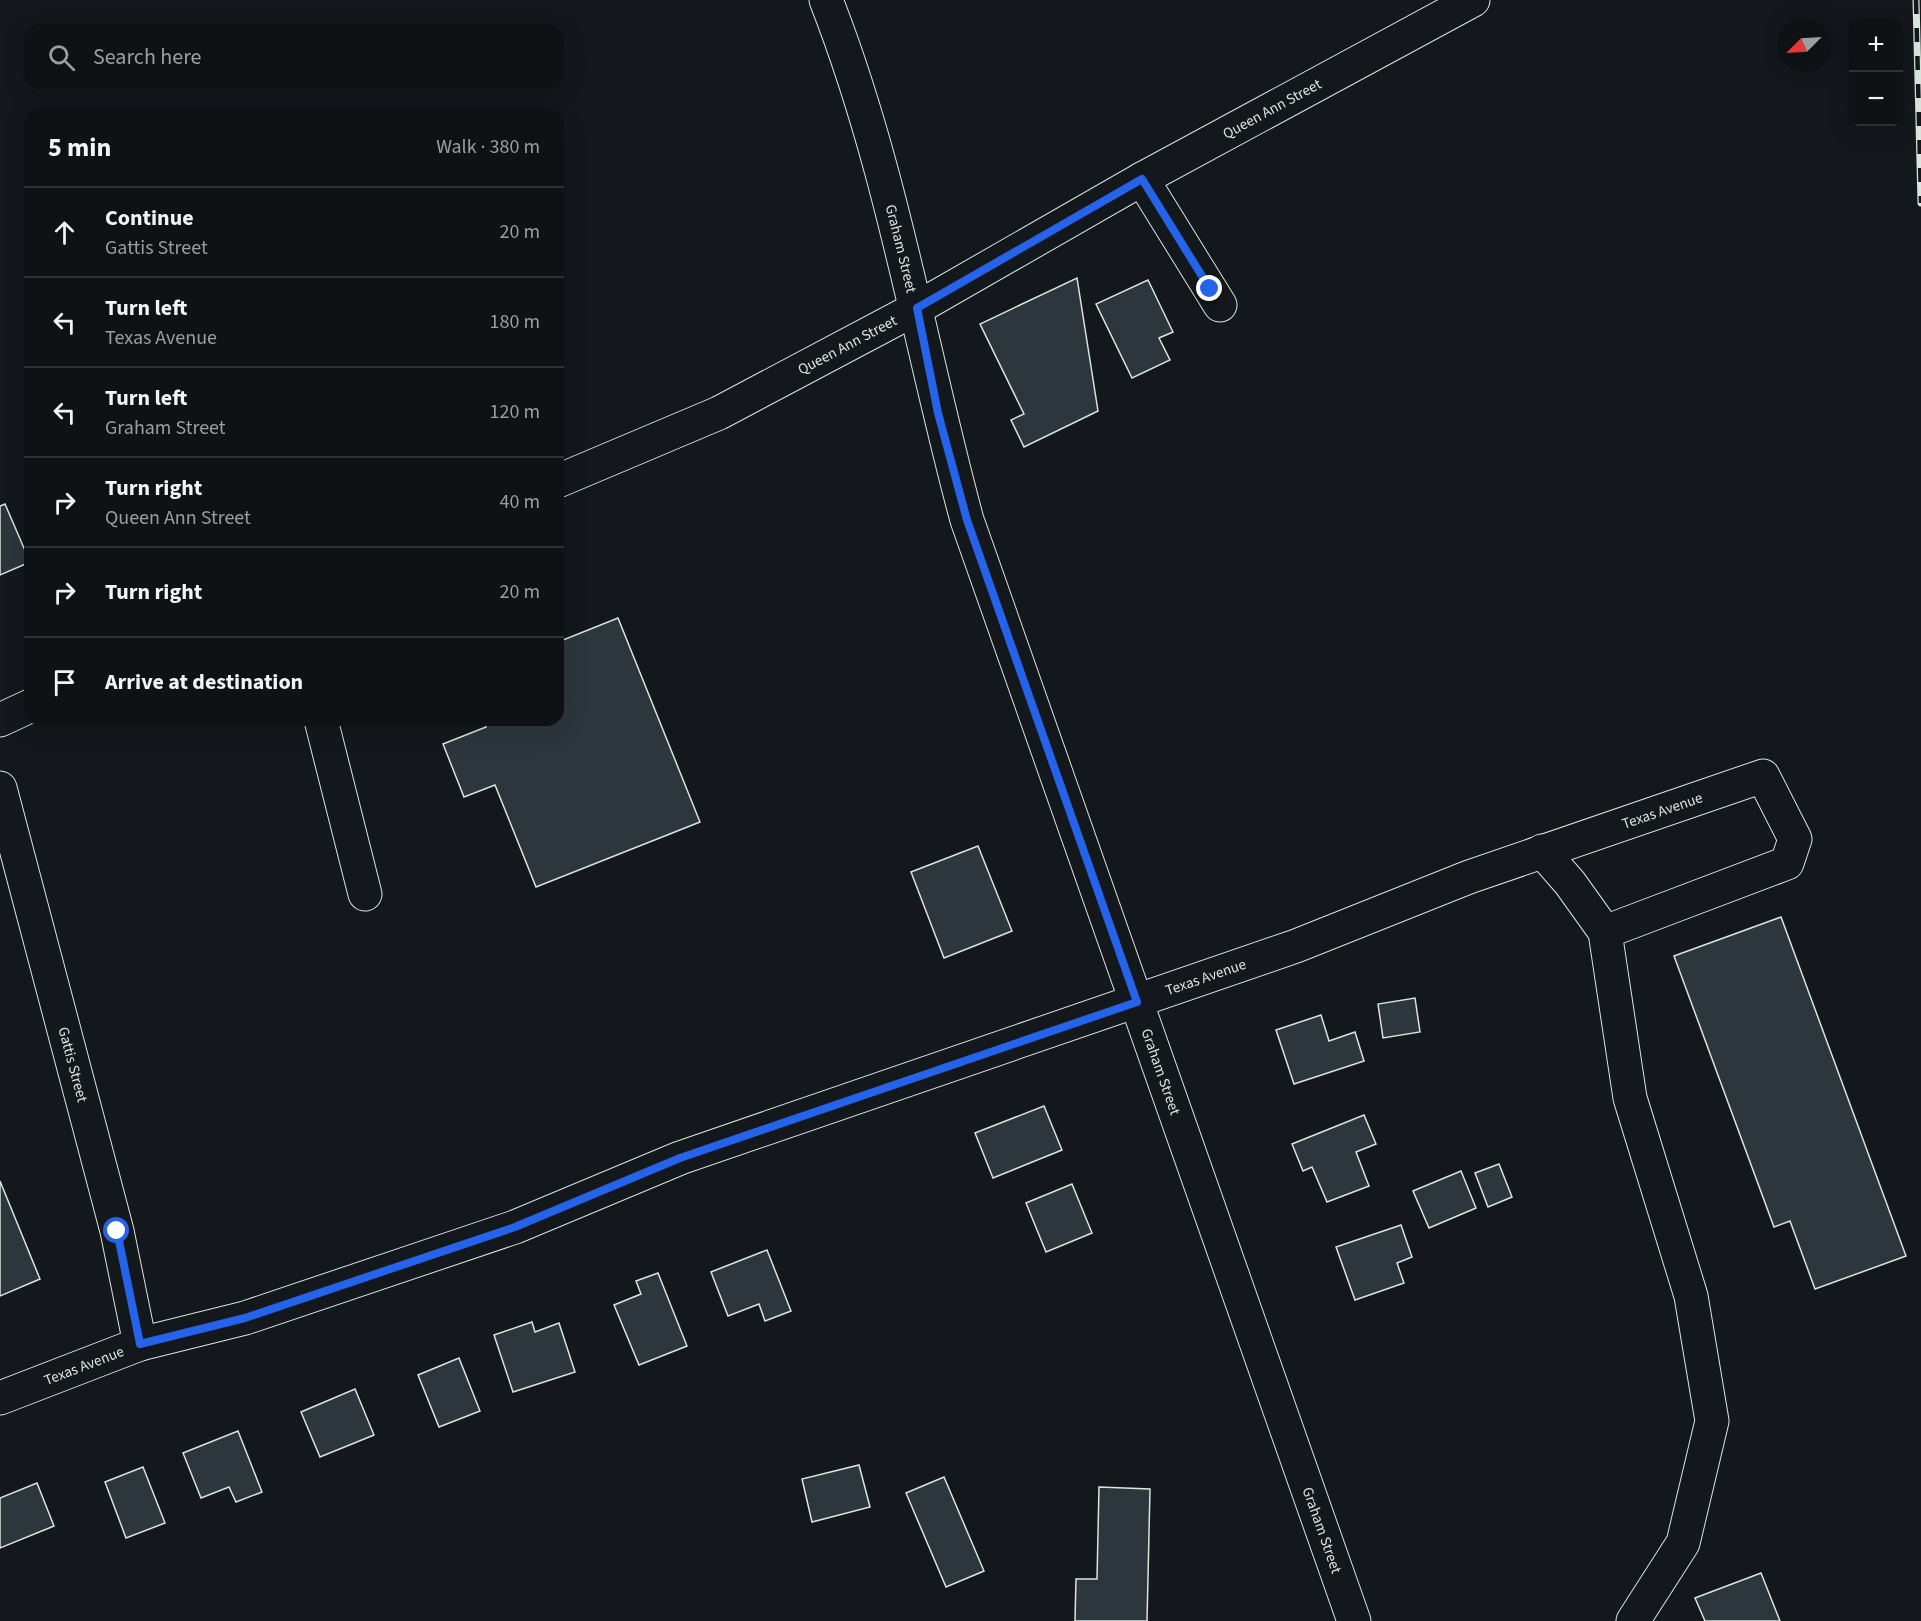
<!DOCTYPE html>
<meta charset="utf-8">
<style>
body{margin:0;font-family:"Source Sans 3",sans-serif;background:#181b1e;color:#f1f3f6}
.controls{position:absolute;right:18px;top:18px;display:grid;overflow:hidden;border-radius:12px;box-shadow:0 6px 24px #0002}
.controls button{width:54px;height:54px;display:grid;place-items:center;padding:0;border:0;border-bottom:2px solid #2f3234;background:#0f1215;color:#f1f3f6;font:30px sans-serif}
.compass{position:absolute;left:1777px;top:18px;width:54px;height:54px;border-radius:50%;background:#0f1215;box-shadow:0 6px 24px #0002;rotate:246deg}
.stop{position:absolute;width:18px;height:18px;margin:-14px;border:4px solid #2563eb;border-radius:50%;background:#fff}
.stop.end{background:#2563eb;border-color:#fff;box-shadow:0 2px 6px #0008}
.list{margin:0;padding:0;list-style:none}
h2{display:flex;justify-content:space-between;align-items:center;height:78px;margin:0;padding:0 24px;font-size:26px}
h2 small{font-size:20px;font-weight:400;color:#9b9ea0}
.list li{display:grid;grid-template-columns:39px 1fr auto;gap:18px;align-items:center;box-sizing:border-box;height:90px;padding:0 24px;border-top:2px solid #2f3234}
.list b{display:block;font-size:22px;white-space:nowrap}
.list p{margin:0;font-size:20px;white-space:nowrap;color:#9b9ea0}
.list em{font-size:20px;font-style:normal;color:#9b9ea0}
.icon{flex:none;width:33px;height:33px;fill:none;stroke:currentColor;stroke-width:2;stroke-linecap:round;stroke-linejoin:round}
.map{position:relative;flex:none;width:1921px;height:1621px;overflow:hidden}
.search{position:absolute;background:#0f1215;box-shadow:0 6px 24px #0002;left:24px;top:24px;width:540px;height:66px;display:flex;align-items:center;gap:15px;box-sizing:border-box;padding:0 21px;border-radius:18px;color:#9b9ea0;font-size:22px}
.panel{position:absolute;background:#0f1215;box-shadow:0 6px 24px #0002;left:24px;top:108px;width:540px;height:618px;border-radius:18px}
.map>svg:first-child{display:block}
</style>
<div class="map">
<svg width="1921" height="1621" viewBox="0 0 1921 1621">
<rect width="100%" height="100%" fill="#14181c"/>
<g fill="#2c363c" stroke="#d8e6dc" stroke-width="1.5">
<path d="M1077,278L1098,411L1024,447L1011,420L1024,414L980,324Z"/>
<path d="M1148,280L1173,332L1159,338L1170,360L1132,378L1096,304Z"/>
<path d="M5,504L30,562L0,575V506Z"/>
<path d="M618,618L700,822L536,887L495,785L464,797L443,744L486,727L483,720H558V642Z"/>
<path d="M978,846L1012,931L944,958L911,872Z"/>
<path d="M1781,917L1906,1256L1815,1289L1790,1221L1774,1227L1674,956Z"/>
<path d="M1415,998L1420,1032L1383,1038L1378,1004Z"/>
<path d="M1321,1015L1329,1041L1355,1032L1364,1061L1294,1084L1276,1030Z"/>
<path d="M1044,1106L1062,1150L993,1178L975,1133Z"/>
<path d="M1364,1115L1376,1144L1356,1152L1369,1186L1327,1202L1312,1167L1303,1171L1292,1144Z"/>
<path d="M1499,1164L1512,1197L1488,1207L1475,1173Z"/>
<path d="M1461,1171L1476,1208L1429,1228L1413,1191Z"/>
<path d="M0,1181L40,1279L0,1296Z"/>
<path d="M1072,1184L1092,1233L1046,1252L1026,1203Z"/>
<path d="M1401,1225L1412,1257L1397,1263L1404,1283L1355,1300L1336,1247Z"/>
<path d="M767,1250L791,1311L765,1321L759,1304L728,1316L711,1272Z"/>
<path d="M658,1273L687,1346L639,1365L614,1305L641,1294L636,1281Z"/>
<path d="M532,1322L535,1332L559,1323L575,1372L513,1392L494,1335Z"/>
<path d="M459,1358L480,1411L439,1427L418,1375Z"/>
<path d="M355,1389L374,1435L320,1457L301,1412Z"/>
<path d="M238,1431L262,1492L236,1502L229,1487L201,1498L183,1453Z"/>
<path d="M859,1465L870,1507L812,1522L802,1479Z"/>
<path d="M143,1467L165,1523L126,1538L105,1482Z"/>
<path d="M944,1477L984,1571L946,1587L906,1493Z"/>
<path d="M37,1483L54,1526L0,1548V1498Z"/>
<path d="M1099,1487L1150,1489L1147,1621H1075L1076,1579H1097Z"/>
<path d="M1761,1573L1780,1621H1705L1695,1598Z"/>
</g>
<g fill="none" stroke-linecap="round" stroke-linejoin="round">
<g stroke="#d8e6dc" stroke-width="35">
<g id="minor">
<path id="s1" d="M826,0C892,168 920,347 967,520L1354,1621"/>
<path d="M1142,179L1220,305"/>
<path id="s2" d="M558,481L719,413L917,308L1142,179L1473,0"/>
<path d="M0,720L30,706"/>
<path d="M321,720L365,894"/>
<path id="s3" d="M0,788L117,1231L140,1344"/>
<path d="M1542,851L1570,883L1605,932L1630,1098L1691,1296L1712,1421L1683,1543L1633,1621"/>
<path id="s4" d="M0,1398L140,1344L245,1318L515,1227L680,1158L1296,946L1469,877L1763,776L1795,839L1787,863L1605,932"/>
</g>
</g>
<use href="#minor" stroke="#14181c" stroke-width="33"/>
<g stroke="#d8e6dc" stroke-width="7">
<path id="rail" d="M1916,0L1921,203"/>
</g>
<use href="#rail" stroke="#14181c" stroke-width="4.5" stroke-dasharray="14" stroke-linecap="butt"/>
</g>
<g fill="none" stroke-linecap="round" stroke-linejoin="round">
<path stroke="#2563eb" stroke-width="8" d="M117,1231L140,1344L245,1318L515,1227L680,1158L1137,1002L967,520L938,413L917,308L1142,179L1210,289"/>
</g>
<g text-anchor="middle" stroke-width="4.5" stroke-linejoin="round" paint-order="stroke">
<g font-size="15" fill="#d8e6dc" stroke="#14181c">
<text dy="5" stroke="none"><textPath href="#s2" startOffset="806">Queen Ann Street</textPath></text>
<text dy="5" stroke="none"><textPath href="#s1" startOffset="260">Graham Street</textPath></text>
<text dy="5" stroke="none"><textPath href="#s2" startOffset="320">Queen Ann Street</textPath></text>
<text dy="5" stroke="none"><textPath href="#s4" startOffset="1764">Texas Avenue</textPath></text>
<text dy="5" stroke="none"><textPath href="#s4" startOffset="1278">Texas Avenue</textPath></text>
<text dy="5" stroke="none"><textPath href="#s3" startOffset="286">Gattis Street</textPath></text>
<text dy="5" stroke="none"><textPath href="#s1" startOffset="1124">Graham Street</textPath></text>
<text dy="5" stroke="none"><textPath href="#s4" startOffset="90">Texas Avenue</textPath></text>
<text dy="5" stroke="none"><textPath href="#s1" startOffset="1610">Graham Street</textPath></text>
</g>
</g>
</svg>
<div class="controls">
<button>+</button>
<button>−</button>
</div>
<svg class="compass" viewBox="-18 -18 36 36"><path d="M0-13l5 13h-10z" fill="#e53935"/><path d="M0 13l5-13h-10z" fill="#9b9ea0"/></svg>
<div class="stop" style="left:117px;top:1231px"></div>
<div class="stop end" style="left:1210px;top:289px"></div>
<div class="search"><svg class="icon" aria-label="search" viewBox="0 0 24 24"><circle cx="10" cy="10" r="6"/><path d="M15 15l6 6"/></svg>Search here</div>
<section class="panel">
<h2>5 min<small>Walk · 380 m</small></h2>
<ul class="list">
<li><svg class="icon" aria-label="ahead" viewBox="0 0 24 24"><path d="M12 20V5M6 11l6-6 6 6"/></svg><div><b>Continue</b><p>Gattis Street</p></div><em>20 m</em></li>
<li><svg class="icon" aria-label="left" viewBox="0 0 24 24"><path d="M17 20v-9H6M10 6l-5 5 5 5"/></svg><div><b>Turn left</b><p>Texas Avenue</p></div><em>180 m</em></li>
<li><svg class="icon" aria-label="left" viewBox="0 0 24 24"><path d="M17 20v-9H6M10 6l-5 5 5 5"/></svg><div><b>Turn left</b><p>Graham Street</p></div><em>120 m</em></li>
<li><svg class="icon" aria-label="right" viewBox="0 0 24 24"><path d="M7 20v-9h11M14 6l5 5-5 5"/></svg><div><b>Turn right</b><p>Queen Ann Street</p></div><em>40 m</em></li>
<li><svg class="icon" aria-label="right" viewBox="0 0 24 24"><path d="M7 20v-9h11M14 6l5 5-5 5"/></svg><div><b>Turn right</b></div><em>20 m</em></li>
<li><svg class="icon" aria-label="arrive" viewBox="0 0 24 24"><path d="M6 21V4h12l-3 4 3 4H6"/></svg><div><b>Arrive at destination</b></div></li>
</ul>
</section>
</div>
